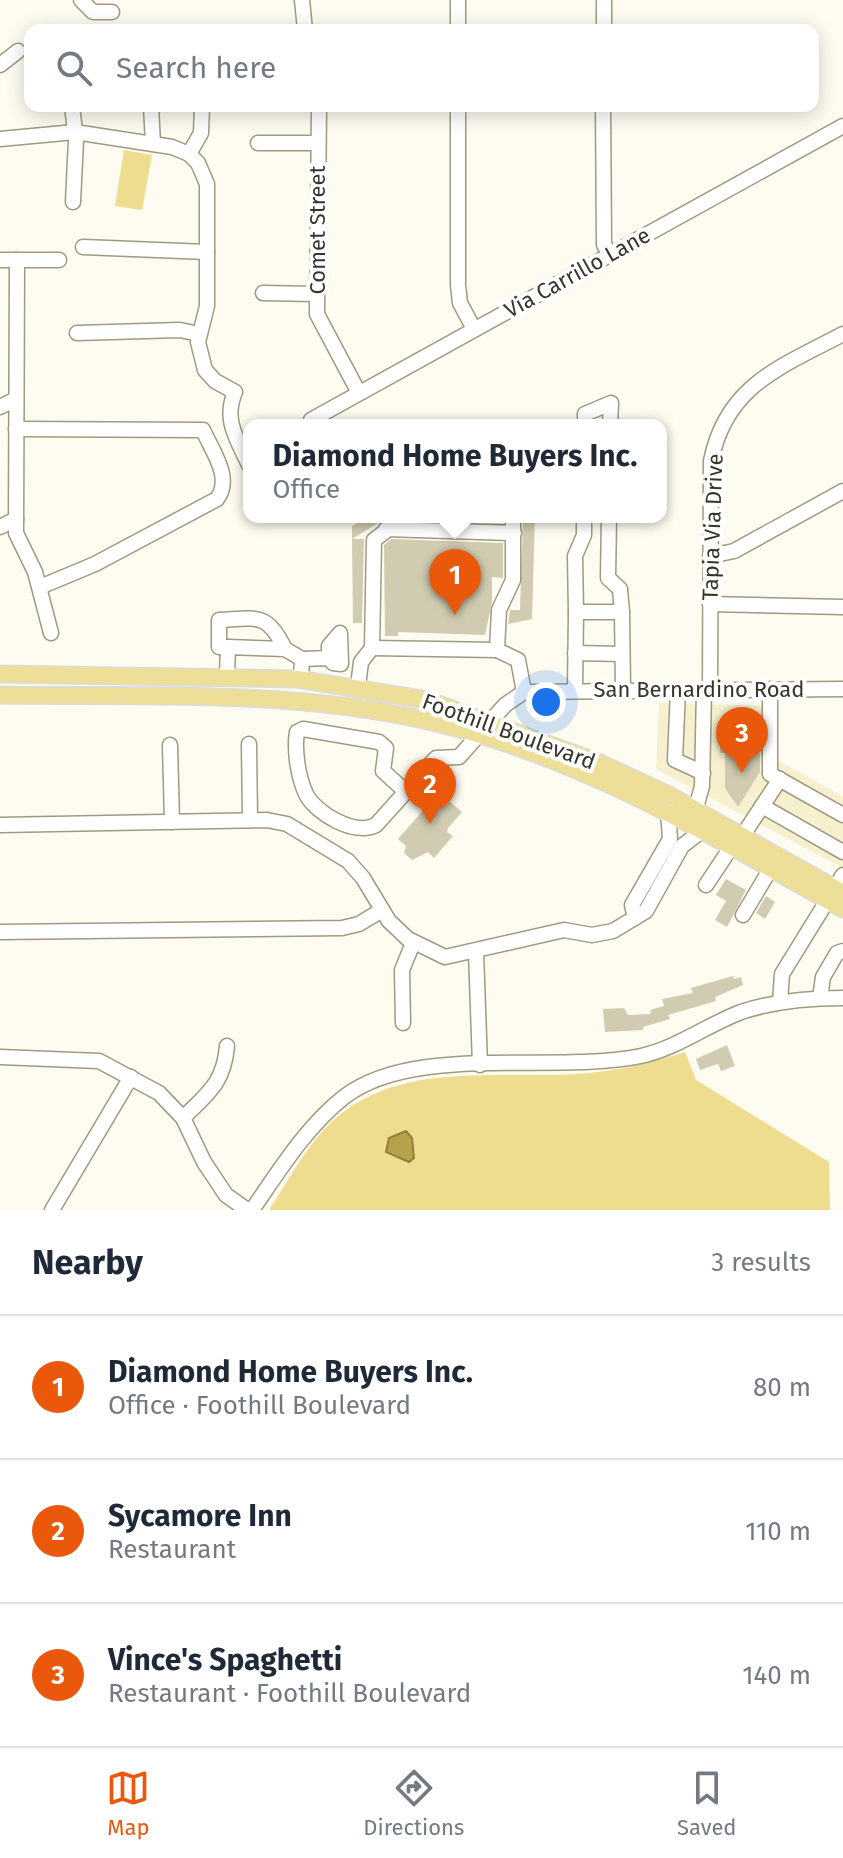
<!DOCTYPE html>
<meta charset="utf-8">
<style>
body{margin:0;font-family:"Fira Sans",sans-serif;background:#f6f6f7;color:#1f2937}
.you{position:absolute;left:546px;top:702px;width:28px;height:28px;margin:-20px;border:6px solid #fff;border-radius:50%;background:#1a73e8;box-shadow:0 0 0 12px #1a73e833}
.badge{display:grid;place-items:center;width:52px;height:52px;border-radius:50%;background:#ea580c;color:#fff;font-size:26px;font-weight:700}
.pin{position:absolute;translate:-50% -66px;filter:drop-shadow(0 2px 4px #0008)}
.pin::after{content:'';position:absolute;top:42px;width:28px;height:24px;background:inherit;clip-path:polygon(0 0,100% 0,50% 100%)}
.popup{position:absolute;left:243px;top:419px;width:424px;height:104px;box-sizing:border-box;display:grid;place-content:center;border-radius:16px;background:#fff;filter:drop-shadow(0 2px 6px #0005);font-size:26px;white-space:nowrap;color:#747a83}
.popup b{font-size:30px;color:#1f2937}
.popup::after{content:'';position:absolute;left:50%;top:100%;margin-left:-16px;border:16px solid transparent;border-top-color:#fff}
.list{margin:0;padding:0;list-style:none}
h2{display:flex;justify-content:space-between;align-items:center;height:104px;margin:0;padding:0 32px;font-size:34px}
h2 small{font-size:26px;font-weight:400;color:#747a83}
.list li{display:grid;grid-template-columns:52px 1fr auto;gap:24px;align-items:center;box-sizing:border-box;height:144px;padding:0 32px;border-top:2px solid #e0e1e3}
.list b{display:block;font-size:30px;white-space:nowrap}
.list p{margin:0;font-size:26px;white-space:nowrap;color:#747a83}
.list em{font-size:26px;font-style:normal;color:#747a83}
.icon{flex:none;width:44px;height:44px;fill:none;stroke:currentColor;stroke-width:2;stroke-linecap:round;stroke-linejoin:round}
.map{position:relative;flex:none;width:843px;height:1210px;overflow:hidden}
.search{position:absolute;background:#fff;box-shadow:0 4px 20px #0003;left:24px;right:24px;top:24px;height:88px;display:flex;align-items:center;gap:20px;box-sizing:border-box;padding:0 28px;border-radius:16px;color:#747a83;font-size:30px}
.sheet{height:536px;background:#fff}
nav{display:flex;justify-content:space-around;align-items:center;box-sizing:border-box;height:112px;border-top:2px solid #e0e1e3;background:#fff;font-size:22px;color:#747a83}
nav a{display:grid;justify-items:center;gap:4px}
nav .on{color:#ea580c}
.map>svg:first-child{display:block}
</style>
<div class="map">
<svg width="843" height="1210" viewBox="0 0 843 1210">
<rect width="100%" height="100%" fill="#fefcf1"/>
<path fill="#f7f0ce" d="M659,703L777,706V760L843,797V868L656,769Z"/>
<g fill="#eedc8f">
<path d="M124,150L152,155L142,210L115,206Z"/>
<path d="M685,1052L696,1080L829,1162L830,1210H269C290,1178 311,1137 342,1113C407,1062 501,1079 578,1074C615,1071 649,1064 685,1052Z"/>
</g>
<path fill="#b6a248" stroke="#90813f" stroke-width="2" d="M406,1131L412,1138L414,1158L409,1162L386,1152L389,1138Z"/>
<g fill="#d1cbb1">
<path d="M369,517H388L352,539V526Z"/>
<path d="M523,517H535L532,619L508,624L510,610H520Z"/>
<path d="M352,539H364L362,623H353Z"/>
<path d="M391,539L503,543V578L492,577V602L485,635L398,632V636H385L384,545Z"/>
<path d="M724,739L756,743V753H760V772L738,807L725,788V753H720V742Z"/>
<path d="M436,790L462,812L448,828L447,832L453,836L434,858L428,852L412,860L404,853L406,846L398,839L428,805L425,802Z"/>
<path d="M726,879L746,890L727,927L715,920L726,901L716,895Z"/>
<path d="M766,896L775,902L765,919L756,913Z"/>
<path d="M733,976L734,979L741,977L743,985L715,997L716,1001L668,1015L670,1019L643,1027V1030L605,1032L603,1009L624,1008L628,1015L651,1014L650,1010L664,1006L662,999L693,993L691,988Z"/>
<path d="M727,1045L735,1066L721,1071L718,1064L700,1070L696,1059Z"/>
</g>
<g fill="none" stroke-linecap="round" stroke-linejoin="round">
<g stroke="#9f9a81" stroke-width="17">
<g id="minor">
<path d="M81,0L93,12H112"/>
<path d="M302,0L305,30"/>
<path d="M458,30V0"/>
<path d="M604,30V0"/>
<path d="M0,65L18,51"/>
<path d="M72,106L76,140L73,202"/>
<path d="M151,106L153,144"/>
<path d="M319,106L317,314L359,393"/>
<path d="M458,106V285L460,303L474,329"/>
<path d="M603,106L604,245L611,254"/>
<path d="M0,139L75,132L172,147L189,154L198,163L207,184V306L198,342L205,370L215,381L235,392C223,420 237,439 249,465"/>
<path d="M258,143H317"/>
<path d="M189,154L201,133L202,106"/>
<path d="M83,247L207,252"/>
<path d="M0,260H59"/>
<path d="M17,260L16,533L35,572L51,633"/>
<path d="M263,293L316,294"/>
<path d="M77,333L180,330L199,334"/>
<path d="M0,407L16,399"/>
<path d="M311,420L843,126"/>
<path d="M585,425V414L611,403L610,425"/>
<path d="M16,429L203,430C212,451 233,478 217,499L95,564L40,587"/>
<path d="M513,517V580L499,610L497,650L518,660L524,692"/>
<path d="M609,517L608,578L620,589L622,612"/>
<path d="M0,527L16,519"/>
<path d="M386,529L514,533"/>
<path d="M710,556L734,551L843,491"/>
<path d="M710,604L843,607"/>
<path d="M576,612L575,556L584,535V517"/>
<path d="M228,647H219V620C257,618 267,612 285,649"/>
<path d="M372,648L497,650"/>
<path d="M575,653L622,654"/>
<path d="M302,659L329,658L333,663L341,664L340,633L329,646V658"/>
<path d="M227,675L228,647L285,649L302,659L301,680"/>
<path d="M358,686L361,662L372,648L374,540L404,517"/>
<path d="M575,689L576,612H622L623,689"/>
<path d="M770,689V774L843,815"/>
<path d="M678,690L675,760L703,773"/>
<path d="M710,690L711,461C726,385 781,367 843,334"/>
<path d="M249,744L250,820"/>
<path d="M170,745L172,822"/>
<path d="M404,790L383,771L386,748L379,742L303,729L297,732C294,750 298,777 306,794C316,814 355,836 376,825L436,758L459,757L505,705L524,692L843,689"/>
<path d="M762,806L843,852"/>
<path d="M696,808L702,786L704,690"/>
<path d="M0,825L267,820L287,824L348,861L363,878L389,921L408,939L445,957L564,930L592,935L613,931L646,911L682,846L703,830"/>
<path d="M743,835L780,779"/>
<path d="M706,885L732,846"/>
<path d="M743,915L771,868"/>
<path d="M635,918L632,905L670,839L668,811"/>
<path d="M0,932L342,928L359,924L382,910"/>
<path d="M476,952L480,1065"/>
<path d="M820,998L823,977L837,953L843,951"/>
<path d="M780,1002L782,974L843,875"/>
<path d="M403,1023L402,970L413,943"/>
<path d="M0,1057L99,1061L159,1093L183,1118L204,1162L226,1195L247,1210"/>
<path d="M183,1118C208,1093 224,1083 227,1046"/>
<path d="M52,1210L131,1077"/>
<path d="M252,1210C279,1171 306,1127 344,1097C414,1043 554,1074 641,1056C677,1048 707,1025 741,1012C774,1001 809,998 843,998"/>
</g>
</g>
<g stroke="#dbdbd9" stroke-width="19">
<g id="major">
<path d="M0,674L297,679L427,700L600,763L669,795L843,893"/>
<path d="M0,695C140,697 286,689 424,720C576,754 709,834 843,909"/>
</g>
</g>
<use href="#minor" stroke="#fff" stroke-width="14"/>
<use href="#major" stroke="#edde98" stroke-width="16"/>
</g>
<g text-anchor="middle" stroke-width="8" stroke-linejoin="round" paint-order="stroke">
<g font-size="22" fill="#37352a" stroke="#fff">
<text transform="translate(317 230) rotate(-90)" y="8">Comet Street</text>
<text transform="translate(577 272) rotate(-29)" y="8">Via Carrillo Lane</text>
<text transform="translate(712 527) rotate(-88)" y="8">Tapia Via Drive</text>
<text x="699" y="697">San Bernardino Road</text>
<text transform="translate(509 731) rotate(20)" y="8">Foothill Boulevard</text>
</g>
</g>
</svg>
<div class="you"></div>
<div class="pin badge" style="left:455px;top:615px">1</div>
<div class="popup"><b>Diamond Home Buyers Inc.</b>Office</div>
<div class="pin badge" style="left:430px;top:824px">2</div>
<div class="pin badge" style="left:742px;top:773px">3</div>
<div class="search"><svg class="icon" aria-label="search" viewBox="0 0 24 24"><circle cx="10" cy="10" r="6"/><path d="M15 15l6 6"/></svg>Search here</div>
</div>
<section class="sheet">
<h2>Nearby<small>3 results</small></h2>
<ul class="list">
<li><span class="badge">1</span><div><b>Diamond Home Buyers Inc.</b><p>Office · Foothill Boulevard</p></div><em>80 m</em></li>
<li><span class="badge">2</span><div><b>Sycamore Inn</b><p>Restaurant</p></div><em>110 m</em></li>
<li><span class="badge">3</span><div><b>Vince's Spaghetti</b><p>Restaurant · Foothill Boulevard</p></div><em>140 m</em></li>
</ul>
</section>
<nav>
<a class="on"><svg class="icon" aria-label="map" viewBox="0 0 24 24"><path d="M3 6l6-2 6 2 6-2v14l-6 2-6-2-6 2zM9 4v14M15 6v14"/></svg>Map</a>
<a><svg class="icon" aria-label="directions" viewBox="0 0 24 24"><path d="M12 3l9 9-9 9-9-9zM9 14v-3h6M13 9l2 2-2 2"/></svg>Directions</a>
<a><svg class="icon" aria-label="saved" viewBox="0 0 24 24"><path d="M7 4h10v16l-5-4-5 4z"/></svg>Saved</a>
</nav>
